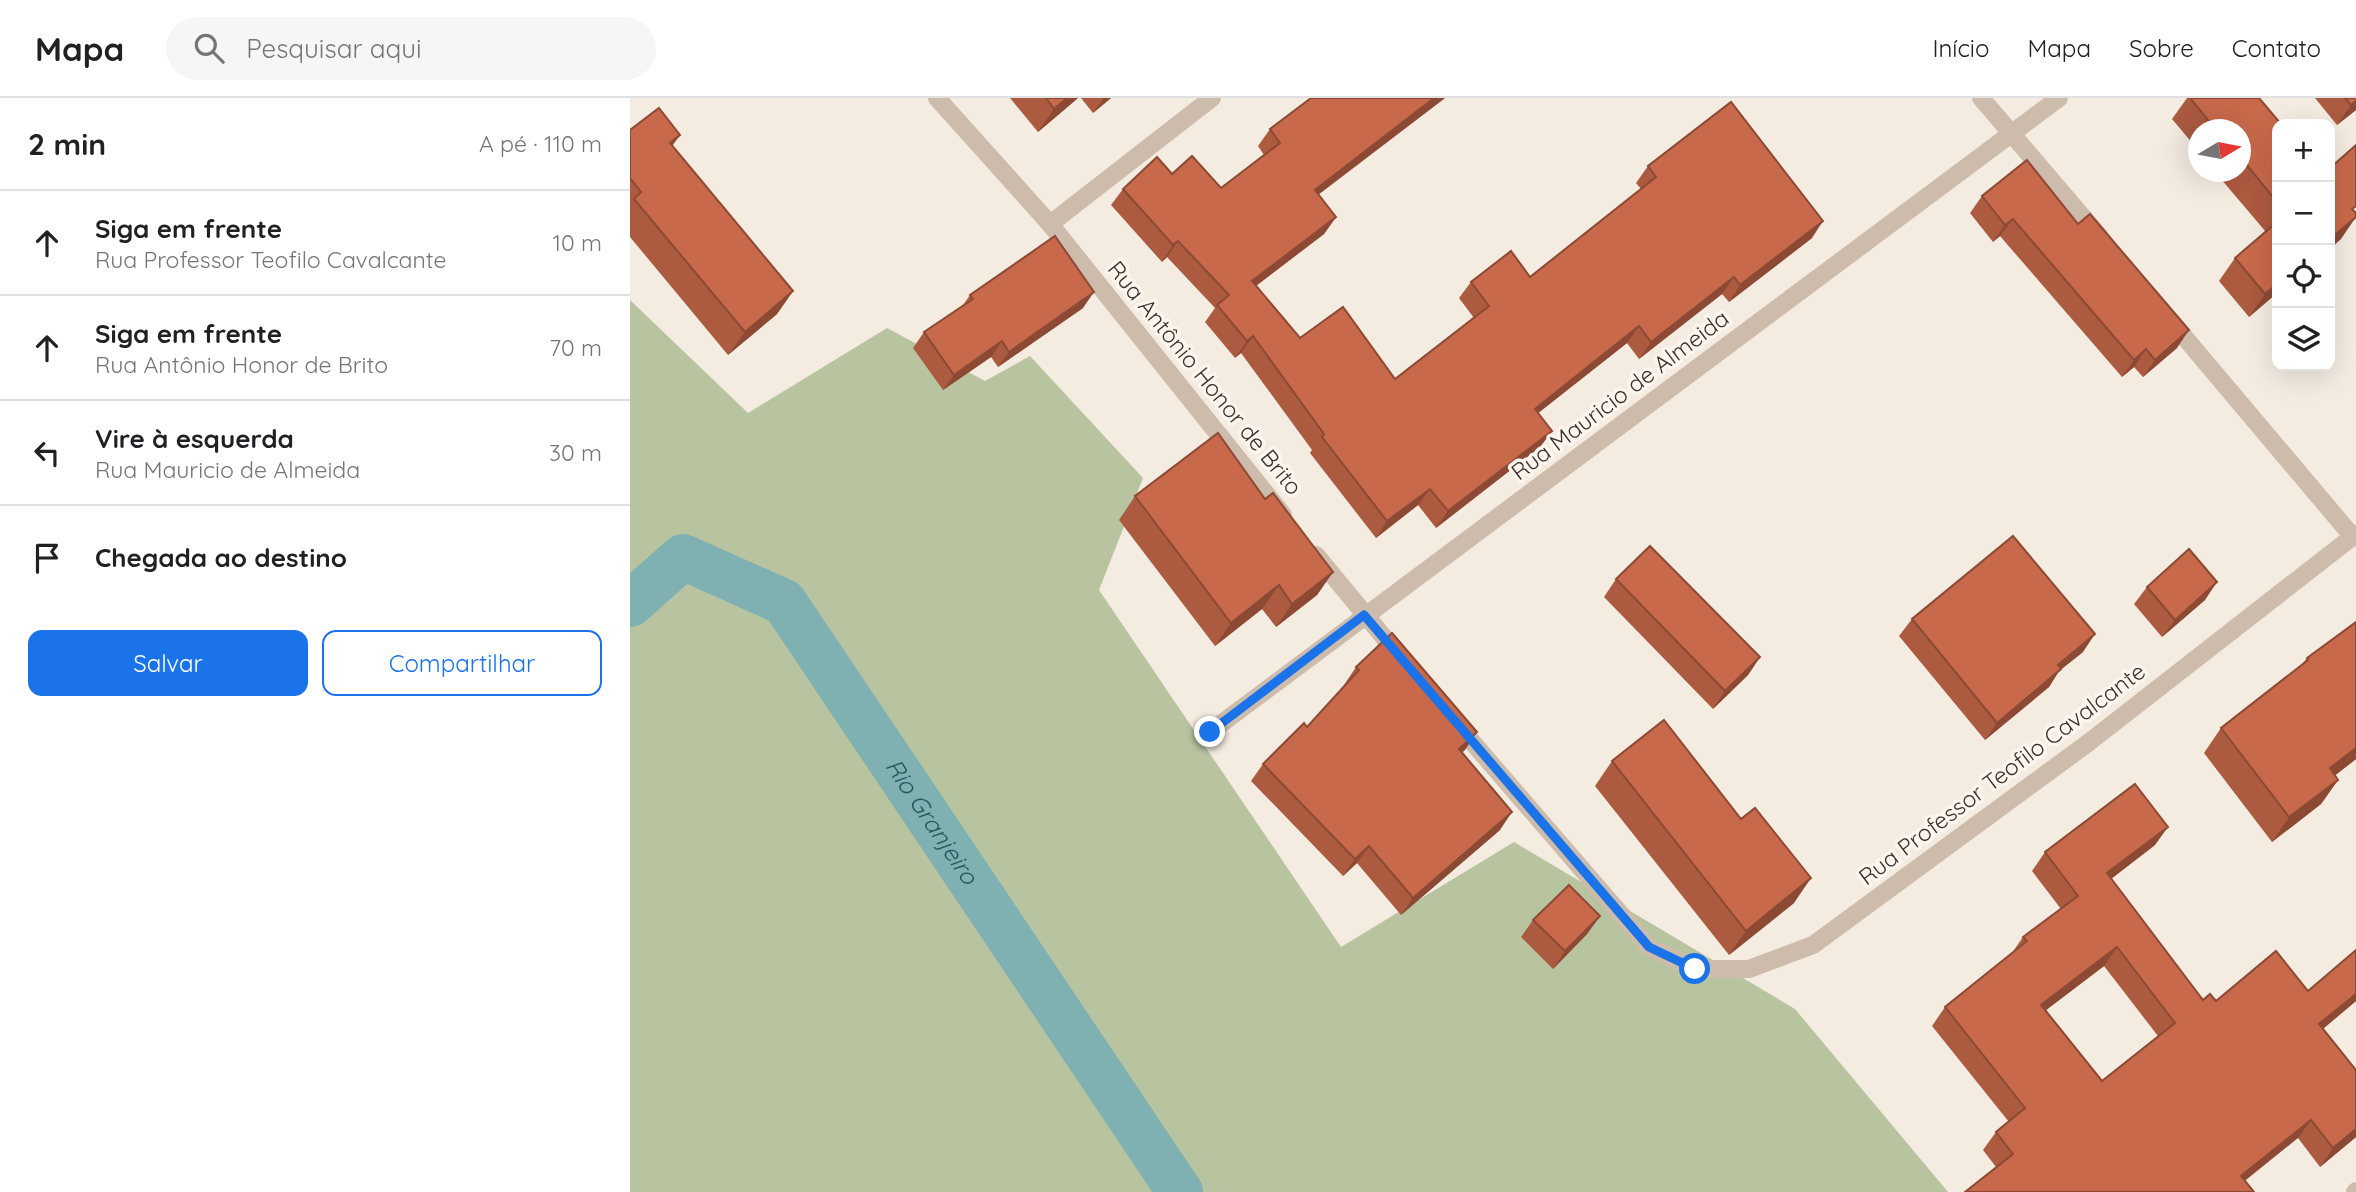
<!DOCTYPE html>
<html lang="pt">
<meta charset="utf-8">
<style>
body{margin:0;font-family:Quicksand,sans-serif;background:#f6f6f6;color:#202124}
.controls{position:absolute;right:21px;top:21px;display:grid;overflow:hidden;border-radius:14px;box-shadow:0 7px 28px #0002}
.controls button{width:63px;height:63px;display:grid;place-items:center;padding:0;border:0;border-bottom:2px solid #e0e0e0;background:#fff;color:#202124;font:35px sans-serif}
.compass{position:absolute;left:1558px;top:21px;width:63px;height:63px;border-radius:50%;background:#fff;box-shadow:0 7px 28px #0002;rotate:80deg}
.stop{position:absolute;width:21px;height:21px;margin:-16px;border:5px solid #1a73e8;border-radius:50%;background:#fff}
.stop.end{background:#1a73e8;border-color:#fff;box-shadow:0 2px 7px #0008}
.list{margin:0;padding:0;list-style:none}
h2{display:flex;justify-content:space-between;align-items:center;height:91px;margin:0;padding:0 28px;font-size:30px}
h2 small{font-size:23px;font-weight:400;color:#757577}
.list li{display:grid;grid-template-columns:46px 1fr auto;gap:21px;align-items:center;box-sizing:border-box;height:105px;padding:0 28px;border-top:2px solid #e0e0e0}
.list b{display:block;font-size:26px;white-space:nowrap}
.list p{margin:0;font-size:23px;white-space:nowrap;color:#757577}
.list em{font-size:23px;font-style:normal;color:#757577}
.actions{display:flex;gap:14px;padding:21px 28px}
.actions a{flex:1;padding:16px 0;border:2px solid #1a73e8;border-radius:14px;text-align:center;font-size:24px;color:#1a73e8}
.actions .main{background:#1a73e8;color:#fff}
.icon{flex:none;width:38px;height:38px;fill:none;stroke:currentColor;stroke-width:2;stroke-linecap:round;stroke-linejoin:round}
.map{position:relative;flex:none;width:1726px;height:1094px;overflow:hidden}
header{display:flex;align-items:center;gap:42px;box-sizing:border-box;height:98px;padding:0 35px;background:#fff;border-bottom:2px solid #e0e0e0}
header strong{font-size:33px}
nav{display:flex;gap:38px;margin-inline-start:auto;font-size:24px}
.search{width:490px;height:63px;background:#f6f6f6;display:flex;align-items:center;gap:18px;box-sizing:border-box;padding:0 24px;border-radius:38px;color:#757577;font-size:26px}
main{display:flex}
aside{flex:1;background:#fff}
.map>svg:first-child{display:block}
</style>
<header>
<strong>Mapa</strong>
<div class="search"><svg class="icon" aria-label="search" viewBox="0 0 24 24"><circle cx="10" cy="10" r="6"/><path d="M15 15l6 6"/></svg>Pesquisar aqui</div>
<nav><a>Início</a><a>Mapa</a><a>Sobre</a><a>Contato</a></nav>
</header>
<main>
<aside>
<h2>2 min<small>A pé · 110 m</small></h2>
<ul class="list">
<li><svg class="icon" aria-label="ahead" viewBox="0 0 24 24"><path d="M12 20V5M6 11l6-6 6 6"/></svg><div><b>Siga em frente</b><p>Rua Professor Teofilo Cavalcante</p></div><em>10 m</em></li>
<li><svg class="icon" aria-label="ahead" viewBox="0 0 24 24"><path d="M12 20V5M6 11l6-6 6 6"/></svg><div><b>Siga em frente</b><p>Rua Antônio Honor de Brito</p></div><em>70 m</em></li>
<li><svg class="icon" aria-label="left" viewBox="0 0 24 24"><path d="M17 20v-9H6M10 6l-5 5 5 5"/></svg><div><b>Vire à esquerda</b><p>Rua Mauricio de Almeida</p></div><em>30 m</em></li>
<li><svg class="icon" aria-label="arrive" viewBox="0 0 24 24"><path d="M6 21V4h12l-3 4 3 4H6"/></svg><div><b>Chegada ao destino</b></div></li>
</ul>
<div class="actions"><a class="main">Salvar</a><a>Compartilhar</a></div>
</aside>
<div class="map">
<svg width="1726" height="1094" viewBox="0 0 1726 1094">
<rect width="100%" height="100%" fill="#f4ebe1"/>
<path fill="#b8c4a0" d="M0,202L118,315L257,230L355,283L400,258L513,380L469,492L711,849L884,744L1165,911L1318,1094H0Z"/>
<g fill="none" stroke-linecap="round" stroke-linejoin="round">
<path stroke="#7fb0b2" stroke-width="46" id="s1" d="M0,506L53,459L154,504L550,1094"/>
<g stroke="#cdbbac" stroke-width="18">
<path d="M307,0L420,126L653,417"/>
<path d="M1351,0L1470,139"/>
<path d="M420,126L582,0"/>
<path d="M1540,222L1723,439"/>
<path d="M686,457L771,560"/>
<path d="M825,624L1019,849L1065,871H1119L1183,847L1458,645L1726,436"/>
<path d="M580,634L1429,0"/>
<path d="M1725,1094L1726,1093"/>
</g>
</g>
<g fill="#ac5a40" fill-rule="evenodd">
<path d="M380,0H448L408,34Z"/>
<path d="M451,0H481L463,15Z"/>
<path d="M815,0L688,97L706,119L694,136L626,188L670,240L765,281L844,220L829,200L841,184L900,179L1011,91L1006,85L1018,68L1182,140L1099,204L1092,196L1009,261L997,245L908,315L922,333L910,349L806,430L788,407L746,440L680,355L682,352L611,255L605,260L575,224L585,210L537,159L532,164L481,107L493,91L542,76L591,90L634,57L628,48L640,31Z"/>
<path d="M1557,0H1629L1647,26V195L1619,219L1589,183L1605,160L1636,134L1585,74H1611V32H1569V53L1542,21Z"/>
<path d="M1685,0H1726V12L1707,27Z"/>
<path d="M0,32L42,48L163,193L147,216L98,257L0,139Z"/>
<path d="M1352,98L1448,126L1547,250L1513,279L1504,269L1492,279L1370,138L1363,144L1340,115Z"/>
<path d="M340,197L453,210L368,269L361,259L313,292L283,250L294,234L333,207Z"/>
<path d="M505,398L635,401L703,474L687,497L646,529L632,511L585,548L489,422Z"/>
<path d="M986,481L1130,559L1118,577L1083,611L974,499Z"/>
<path d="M1517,489L1575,502L1532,539L1504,506Z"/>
<path d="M1282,521L1453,554L1429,573L1419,589L1355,642L1269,538Z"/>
<path d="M1726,524V661L1705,677L1708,682L1691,706L1642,744L1574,655L1591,630L1671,568L1677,560Z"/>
<path d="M726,569L847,634L832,654L870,732L771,817L727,765L713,778L621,683L633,666L677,629L715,588L714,587Z"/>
<path d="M982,663L1164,805L1099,857L965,688Z"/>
<path d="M1525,747L1481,781L1573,902L1586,903L1678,893L1726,852V903L1693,931L1726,972V1039L1690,1069L1668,1040L1366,1069L1353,1052L1366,1034L1379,1024L1302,928L1315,909L1382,855L1393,839L1431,811L1402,773L1415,754ZM1474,868L1528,938L1472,983L1416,912Z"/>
<path d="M970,818L957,836L923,871L891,839L903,822Z"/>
</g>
<g fill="#8c4a34">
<path d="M437,0H448L408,34L424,11Z"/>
<path d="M474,0H481L463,15Z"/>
<path d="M804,0H815L673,108L685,92Z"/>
<path d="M1726,3V12L1707,27L1721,7Z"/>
<path d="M50,37L33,61L40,45Z"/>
<path d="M706,119L694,136L611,199L622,183Z"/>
<path d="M1726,119L1711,141L1700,151V141Z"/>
<path d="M1383,121L1370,138L1363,144L1375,127Z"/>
<path d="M1193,123L1182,140L1099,204L1110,187Z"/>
<path d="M548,143L537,159L532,164L543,147Z"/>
<path d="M1104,179L1092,196L1009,261L1021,244Z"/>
<path d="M1647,186V195L1619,219L1635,196Z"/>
<path d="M163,193L147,216L98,257L115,234Z"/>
<path d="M464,194L453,210L368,269L379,254Z"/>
<path d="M1009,228L997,245L893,327L905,311Z"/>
<path d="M1559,232L1547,250L1513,279L1525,262Z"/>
<path d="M623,238L611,255L605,260L617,243Z"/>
<path d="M372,243L361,259L313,292L324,277Z"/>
<path d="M1516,251L1504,269L1492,279L1504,262Z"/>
<path d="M922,333L910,349L806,430L818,413Z"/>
<path d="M800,391L788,407L746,440L757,423Z"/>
<path d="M703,474L687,497L646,529L662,506Z"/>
<path d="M1587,484L1575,502L1532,539L1545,522Z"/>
<path d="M649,487L632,511L585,548L601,525Z"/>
<path d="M1465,536L1453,554L1429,573L1419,589L1355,642L1367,625L1428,567Z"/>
<path d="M1130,559L1118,577L1083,611L1095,593Z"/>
<path d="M847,634L835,652L817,668L829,651Z"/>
<path d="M1726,650V661L1683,695L1700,670Z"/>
<path d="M1708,682L1691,706L1642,744L1659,719Z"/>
<path d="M882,714L870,732L771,817L783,800Z"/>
<path d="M1538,729L1525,747L1464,794L1477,775Z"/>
<path d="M739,748L727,765L713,778L725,761Z"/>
<path d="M1181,780L1164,805L1099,857L1116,833Z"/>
<path d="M970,818L957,836L923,871L935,853Z"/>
<path d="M1487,849L1474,868L1399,925L1411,907Z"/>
<path d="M1726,896V903L1677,944L1689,926Z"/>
<path d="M1681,1022L1668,1040L1601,1094L1611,1078Z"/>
<path d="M1726,1031V1039L1690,1069L1703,1050Z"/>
</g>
<g fill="#c8694b" stroke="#8c4a34" stroke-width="2" fill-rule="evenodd">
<path d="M416,0H437L424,11Z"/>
<path d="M681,0H804L685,92L706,119L622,183L670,240L713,209L765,281L859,208L841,184L881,153L900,179L1026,79L1018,68L1101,4L1193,123L1110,187L1104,179L1021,244L1009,228L905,311L922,333L818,413L800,391L757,423L692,339L694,336L623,238L617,243L587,207L599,197L548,143L543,147L493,91L527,59L542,76L562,58L591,90L650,45L640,31Z"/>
<path d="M1560,0H1629L1651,26H1647V104L1611,60V32H1586Z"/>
<path d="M1715,0H1726V3L1721,7Z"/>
<path d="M29,10L50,37L40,45L163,193L115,234L4,101L11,94L0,80V32Z"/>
<path d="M1726,47V108L1722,111L1726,115V119L1700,141V70Z"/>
<path d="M1397,62L1448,126L1460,116L1559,232L1525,262L1516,251L1504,262L1383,121L1375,127L1352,98Z"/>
<path d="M1647,124V186L1635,196L1605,160Z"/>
<path d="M425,138L464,194L379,254L372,243L324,277L294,234L343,201L340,197Z"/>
<path d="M588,335L635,401L643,395L703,474L662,506L649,487L601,525L505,398Z"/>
<path d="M1383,438L1465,536L1428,567L1431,571L1367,625L1282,521Z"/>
<path d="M1020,448L1130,559L1095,593L986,481Z"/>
<path d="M1559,451L1587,484L1545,522L1517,489Z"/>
<path d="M1726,524V650L1700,670L1708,682L1659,719L1591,630L1678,562L1677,560Z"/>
<path d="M762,535L847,634L829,651L882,714L783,800L739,748L725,761L633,666L674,625L677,629L729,572L726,569Z"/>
<path d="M1034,622L1111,721L1125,710L1181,780L1116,833L982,663Z"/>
<path d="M1505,686L1538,729L1477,775L1573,902L1580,896L1586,903L1646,853L1678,893L1726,852V896L1689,926L1726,972V1031L1703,1050L1681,1022L1611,1078L1624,1094H1335L1383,1056L1366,1034L1395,1010L1315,909L1397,843L1393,839L1448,798L1415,754ZM1487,849L1545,925L1472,983L1411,907Z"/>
<path d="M939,787L970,818L935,853L903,822Z"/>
</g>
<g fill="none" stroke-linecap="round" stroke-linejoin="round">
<path stroke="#1a73e8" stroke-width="9" d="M580,634L734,517L1019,849L1065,871"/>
</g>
<g text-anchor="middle" stroke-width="7" stroke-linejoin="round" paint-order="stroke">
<g font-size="23" fill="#3b302b" stroke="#fbf5ee">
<text transform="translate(575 280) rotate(51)" y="8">Rua Antônio Honor de Brito</text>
<text transform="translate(990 297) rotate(-37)" y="8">Rua Mauricio de Almeida</text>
<text transform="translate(1372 676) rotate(-37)" y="8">Rua Professor Teofilo Cavalcante</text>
</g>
<g font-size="24" font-style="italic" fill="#1f5a5e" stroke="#fbf5ee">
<text dy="8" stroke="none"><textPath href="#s1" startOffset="446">Rio Granjeiro</textPath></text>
</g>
</g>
</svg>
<div class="controls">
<button>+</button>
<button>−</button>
<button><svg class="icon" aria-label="locate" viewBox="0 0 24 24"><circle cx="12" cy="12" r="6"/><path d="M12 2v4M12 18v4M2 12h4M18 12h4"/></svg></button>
<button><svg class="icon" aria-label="layers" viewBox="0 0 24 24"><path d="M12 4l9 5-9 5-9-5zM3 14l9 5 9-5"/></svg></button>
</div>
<svg class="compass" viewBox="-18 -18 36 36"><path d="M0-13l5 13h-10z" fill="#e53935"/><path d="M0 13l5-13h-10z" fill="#757577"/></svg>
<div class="stop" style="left:1065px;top:871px"></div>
<div class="stop end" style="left:580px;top:634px"></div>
</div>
</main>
